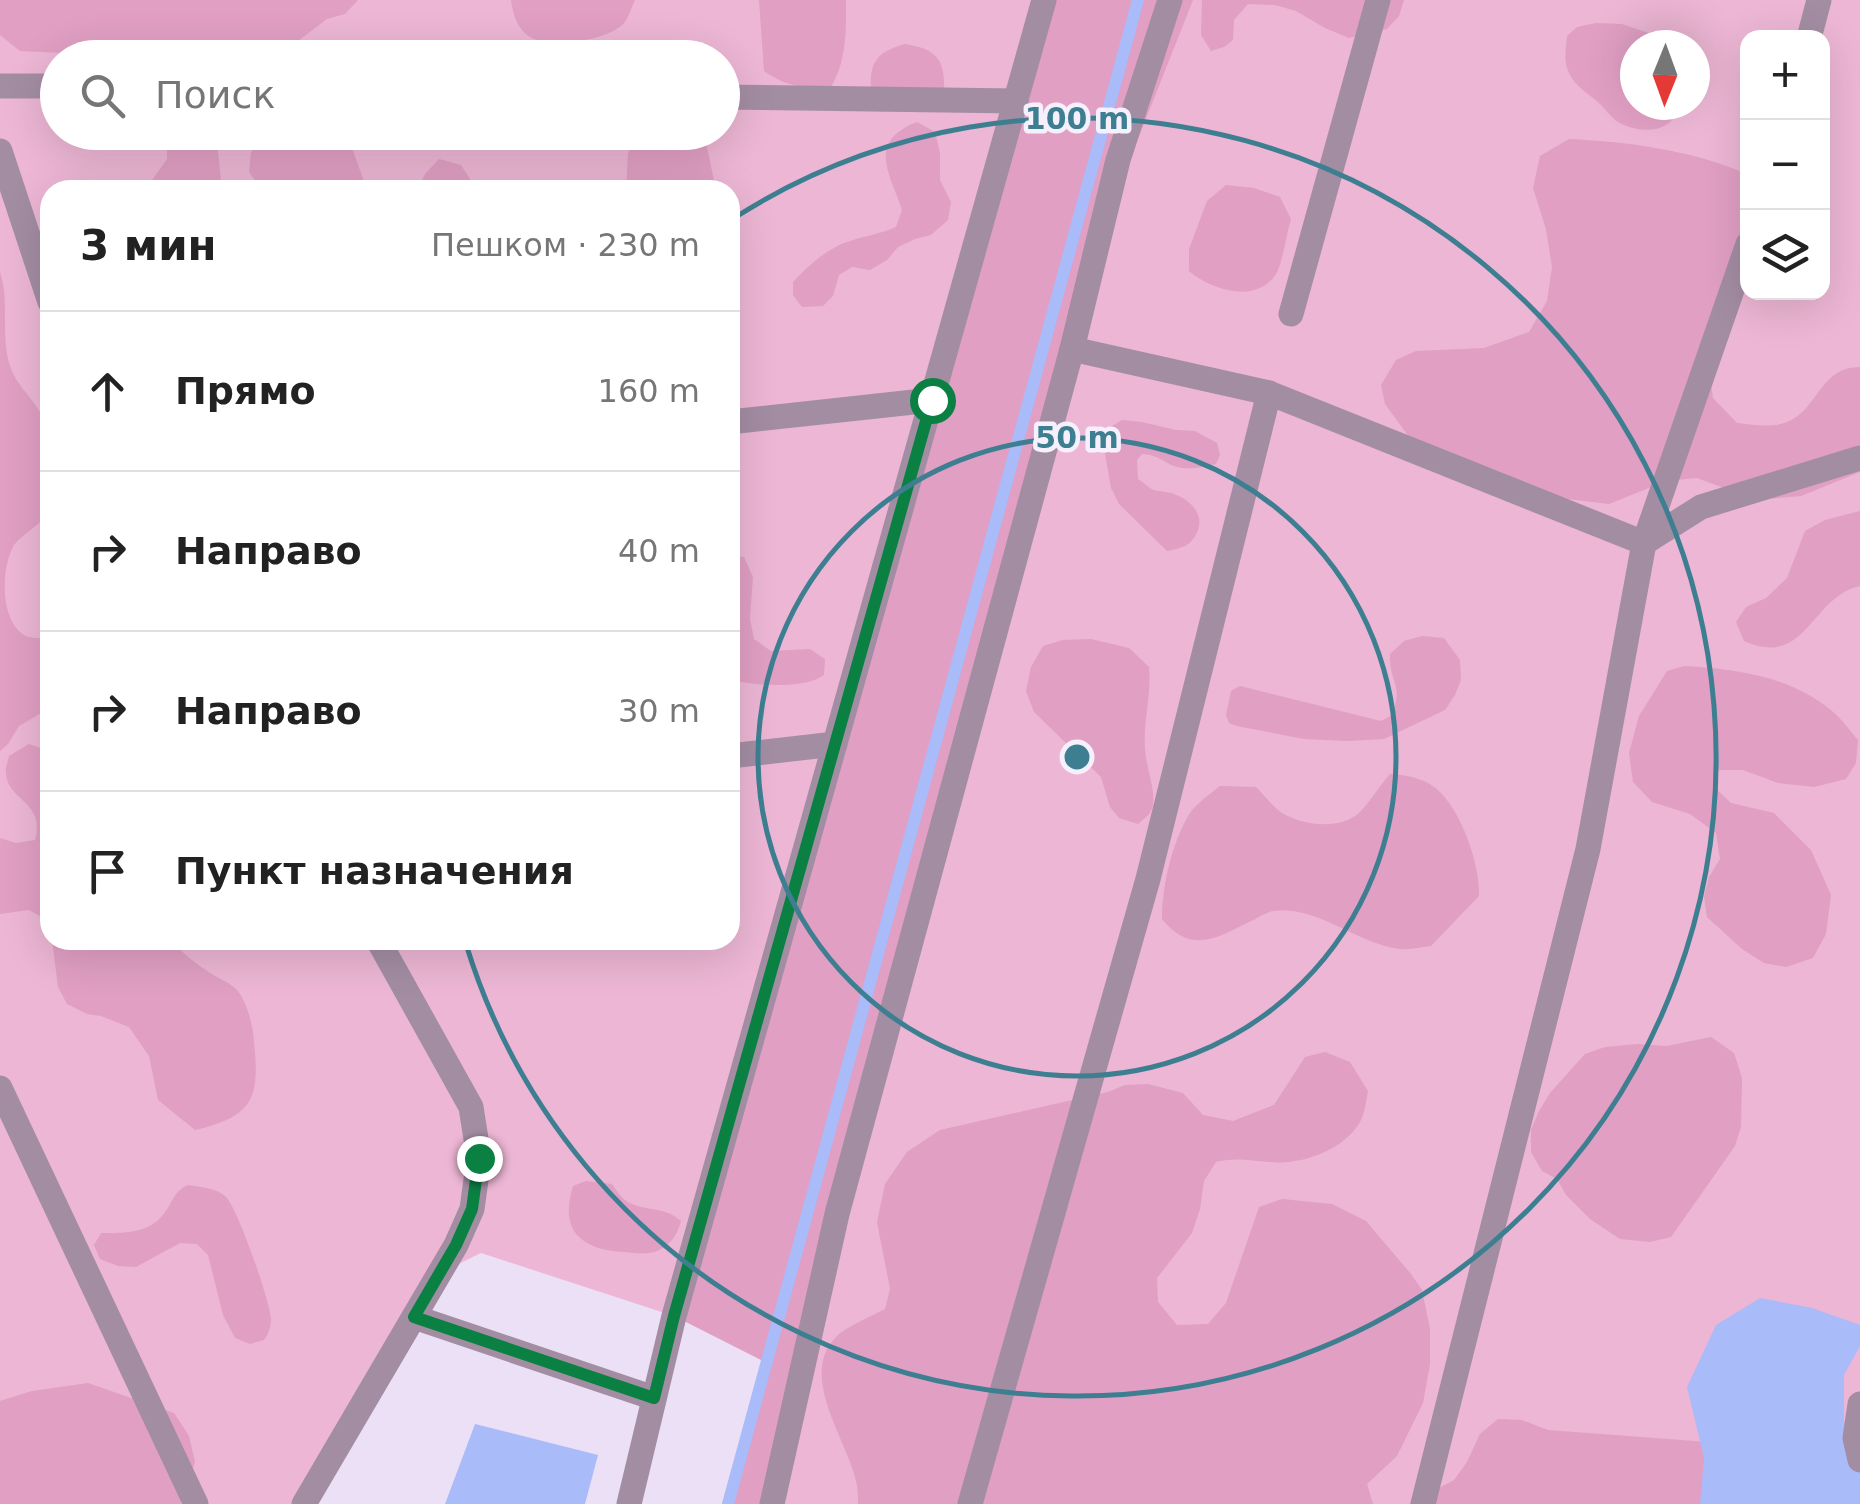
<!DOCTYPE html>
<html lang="ru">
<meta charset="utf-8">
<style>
body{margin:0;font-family:"DejaVu Sans",sans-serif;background:#f6f6f6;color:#222}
.controls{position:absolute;right:30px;top:30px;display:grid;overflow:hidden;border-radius:20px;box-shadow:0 10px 40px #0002}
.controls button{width:90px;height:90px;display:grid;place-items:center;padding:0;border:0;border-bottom:2px solid #e0e0e0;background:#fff;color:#222;font:50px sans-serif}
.compass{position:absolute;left:1620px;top:30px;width:90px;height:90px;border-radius:50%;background:#fff;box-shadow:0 10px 40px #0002;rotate:181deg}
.stop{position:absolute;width:30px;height:30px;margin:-22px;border:8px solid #0b8043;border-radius:50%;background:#fff}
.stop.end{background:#0b8043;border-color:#fff;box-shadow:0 2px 10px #0008}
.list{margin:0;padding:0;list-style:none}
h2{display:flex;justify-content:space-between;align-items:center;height:130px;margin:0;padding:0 40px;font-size:42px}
h2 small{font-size:32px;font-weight:400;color:#767676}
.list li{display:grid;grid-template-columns:65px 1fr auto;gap:30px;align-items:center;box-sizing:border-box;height:160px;padding:0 40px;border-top:2px solid #e0e0e0}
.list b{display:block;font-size:38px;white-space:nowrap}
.list em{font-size:32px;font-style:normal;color:#767676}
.icon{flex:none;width:55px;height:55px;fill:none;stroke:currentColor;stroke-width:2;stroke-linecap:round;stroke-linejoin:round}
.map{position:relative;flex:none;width:1860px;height:1504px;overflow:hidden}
.search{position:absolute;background:#fff;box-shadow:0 10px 40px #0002;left:40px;top:40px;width:700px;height:110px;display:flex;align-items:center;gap:25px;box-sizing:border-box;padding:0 35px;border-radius:55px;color:#767676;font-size:38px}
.panel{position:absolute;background:#fff;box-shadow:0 10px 40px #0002;left:40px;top:180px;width:700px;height:770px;border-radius:30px}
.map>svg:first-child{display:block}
</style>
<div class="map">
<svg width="1860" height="1504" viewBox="0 0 1860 1504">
<rect width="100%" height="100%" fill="#ebe0f5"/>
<path fill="#ecb6d4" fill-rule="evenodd" d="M0,0H1860V1504H767L814,1313L674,1316L481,1253L440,1273L304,1504H0ZM1748,38H1822V292H1748ZM1635,45H1695V105H1635ZM58,58H722V132H58ZM50,190H730V940H50Z"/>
<g fill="#e09fc3">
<path d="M0,0H358L345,14L327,19L290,47L263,53L215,48L180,51L131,43L96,45L63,53L20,51L0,35Z"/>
<path d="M511,0H635C632,6 629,16 625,22C610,41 546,50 527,35C516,26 513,13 511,0Z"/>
<path d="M759,0H846C846,30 847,60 831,87C803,87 788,88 764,71Z"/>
<path d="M1044,0H1193L1096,245L772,1504H728L767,1363L674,1316Z"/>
<path d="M1202,0H1404L1399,16L1387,29L1349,38L1325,28L1296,11L1275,5L1248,4L1234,20L1233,40L1224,47L1211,51L1201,35Z"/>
<path d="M1596,23L1622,24L1684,45H1635V105H1680C1673,135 1637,135 1615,120C1609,115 1604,107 1598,102C1585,91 1573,85 1567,68C1564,58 1566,47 1567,36L1577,27Z"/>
<path d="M905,44C937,49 945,60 944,91L871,87C869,59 881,51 905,44Z"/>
<path d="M917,122L935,132L940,153V180L951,202L948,220L931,235L915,239L898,247L887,260L870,270L852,267L839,275L833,296L823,306L802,307L793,295V282C809,265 825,250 847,242C864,236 880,234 896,227L902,210C890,173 866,142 917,122Z"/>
<path d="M167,133H216L222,190H145L167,159Z"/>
<path d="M293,133L316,137L352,148L365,184L364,190H262L249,172L251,152L265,136Z"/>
<path d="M639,133H704L716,190H626L628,153Z"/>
<path d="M1569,139C1629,142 1691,150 1747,174V256L1709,371L1713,398L1737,423C1755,425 1777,429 1793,419C1819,404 1822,367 1860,367V472L1801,496L1768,499L1740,494L1697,478L1666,481L1609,504L1568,499L1535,490L1503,473L1412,441L1385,404L1381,385L1396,360L1416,351L1484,348L1529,332L1547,301L1552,267L1546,229L1533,188L1540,156Z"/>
<path d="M439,159L461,165L470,179L473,190H417L425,174Z"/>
<path d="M1226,185L1254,188L1280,197L1291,219C1287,232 1282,265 1276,274C1256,305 1210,289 1189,271V249L1207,201Z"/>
<path d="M0,272C10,302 0,336 10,366C17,386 30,395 40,412C57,441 50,480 50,513C39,525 24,533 14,545C0,569 0,623 26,636C33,639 43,638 50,638V708L19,726L8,744L0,751Z"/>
<path d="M1122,420L1142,422L1176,430L1195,431L1217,443L1220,455L1216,464C1202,467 1188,471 1174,466C1160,460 1158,455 1142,454L1137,460L1138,479C1139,479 1150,488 1151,489C1158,492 1167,491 1174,494C1189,499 1204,513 1198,530C1192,546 1182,548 1167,551L1119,504L1111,488L1103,442L1109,428Z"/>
<path d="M1860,511V586C1810,597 1807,669 1744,641L1736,622L1746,607L1766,598L1787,578L1805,531L1825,520Z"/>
<path d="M730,555L744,557L753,577L750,619L754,639L771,651L810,649L825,659L824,675C804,690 754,685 730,680Z"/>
<path d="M1422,636L1444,638L1460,660L1461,680L1455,695L1445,710L1384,739L1347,741L1304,739L1237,726L1229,723L1226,715L1231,691L1240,686L1381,721L1392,715C1404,683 1389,683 1390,654L1404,641Z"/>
<path d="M1091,639L1129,648L1149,667C1152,698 1141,727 1146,757C1148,772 1155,790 1153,805C1151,814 1145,818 1138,824L1119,818L1110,807L1101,777L1034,712L1026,691L1031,667L1043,646L1063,640Z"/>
<path d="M1684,666C1736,669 1790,676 1832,711C1842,719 1850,731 1858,740L1856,763L1846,779L1814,787L1778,783L1743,770H1719L1713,786L1731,803L1774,813L1811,850L1831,895L1826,934L1813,958L1786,967L1764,963L1742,949L1707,917L1704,897L1709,877L1720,859L1716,833L1690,814L1652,802L1633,782L1629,753L1639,716L1667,671Z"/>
<path d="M29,744L50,751V933L45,919L29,910L0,914V838L16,843L35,840C46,801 7,801 6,773C5,767 8,762 9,756Z"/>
<path d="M1390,774C1408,775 1428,779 1441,793C1463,816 1480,865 1479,896L1431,946C1421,947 1409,950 1400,949C1356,944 1318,905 1273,911C1266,912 1258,918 1251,921C1217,938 1191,955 1162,919C1162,886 1172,842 1190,813C1197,803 1210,794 1220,786L1256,787C1263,794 1270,803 1278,810C1298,826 1341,831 1360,812C1371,801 1379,786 1390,774Z"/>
<path d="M52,940H171C183,954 196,964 212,974C220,979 232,984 238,991C248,1005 253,1026 254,1042C260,1099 253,1116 195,1130L158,1100L149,1056L129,1027L101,1016L87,1014L67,1004L58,987Z"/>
<path d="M1711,1037L1734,1053L1742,1078L1741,1127L1735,1146L1671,1237L1650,1242L1620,1239L1590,1219L1566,1195L1557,1179L1542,1171L1531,1152V1130L1539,1111L1550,1093L1585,1054L1605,1047L1637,1044L1667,1046Z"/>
<path d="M1325,1052L1350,1062L1368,1091C1366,1101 1365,1113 1360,1122C1344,1150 1302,1165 1271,1162C1249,1161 1238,1157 1216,1162L1204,1181L1200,1209L1192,1233L1157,1278L1158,1302L1177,1325L1208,1324L1226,1303L1259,1207L1282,1199L1332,1204L1366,1221L1411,1274L1422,1290L1430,1329V1364L1423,1403L1397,1456L1367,1484L1373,1504H858C858,1497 858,1488 856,1481C847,1439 796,1374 838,1335C848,1326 872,1316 885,1309L890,1289L877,1222L885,1184L907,1152L940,1130L1108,1092L1125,1085L1148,1084L1183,1093L1203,1115L1233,1121L1274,1105L1305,1057Z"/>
<path d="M586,1181L612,1184C617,1191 621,1198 628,1202C647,1212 664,1206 681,1221C677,1235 671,1245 657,1251C648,1255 635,1253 625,1252C581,1250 559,1231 573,1186Z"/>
<path d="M188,1185C200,1187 217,1188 226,1197C238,1209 269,1299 271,1318C271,1327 269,1333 264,1340L250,1344L235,1338L223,1315L208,1255L197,1244L180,1243L136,1267L118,1266L100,1259L94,1245L101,1233C122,1233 147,1234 162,1216C173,1204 172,1192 188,1185Z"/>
<path d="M88,1383L174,1413L189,1436L195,1462L181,1504H0V1401L32,1391Z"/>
<path d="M1498,1419L1522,1420L1548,1430L1721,1443L1735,1504H1409L1454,1480L1467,1462L1480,1434Z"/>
</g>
<g fill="#a9bbf9">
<path d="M1760,1298L1812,1308L1860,1325V1346L1844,1375V1422L1860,1454V1504H1700L1704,1458L1687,1387L1716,1325Z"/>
<path d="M475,1424L598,1455L585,1504H445Z"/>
</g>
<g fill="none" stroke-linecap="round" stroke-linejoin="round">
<path stroke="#a9bbf9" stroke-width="12" d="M728,1504L1138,0"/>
<g stroke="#a38da3" stroke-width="25">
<path d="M1809,38L1819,0"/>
<path d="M0,86H58"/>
<path d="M722,97L1016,101"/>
<path d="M0,151L50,302"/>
<path d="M1291,314L1378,0"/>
<path d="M1072,349L1269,393L1644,543"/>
<path d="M730,422L932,400"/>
<path d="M1644,543L1701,507L1860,458"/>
<path d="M730,756L835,744"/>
<path d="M0,1088L196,1504"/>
<path d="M414,1317L654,1398"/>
<path d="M1860,1404L1855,1438L1860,1460"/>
<path d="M304,1504L456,1245L472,1209L479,1158L471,1107L378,940"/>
<path d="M629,1504L674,1316L1044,0"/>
<path d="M772,1504L837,1214L1072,349L1118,160L1170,0"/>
<path d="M970,1504L1148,879L1269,393"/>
<path d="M1423,1504L1588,849L1644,543L1748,244"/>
</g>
</g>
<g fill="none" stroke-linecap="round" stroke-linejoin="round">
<path stroke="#0b8043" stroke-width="12" d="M479,1158L472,1209L456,1245L414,1317L654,1398L674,1316L932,400"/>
</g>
<g fill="none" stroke="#3d7f91" stroke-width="5">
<circle cx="1077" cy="757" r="319"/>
<path d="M734 218A639 639 0 1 1 466 944"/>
</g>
<circle cx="1077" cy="757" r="15" fill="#3d7f91" stroke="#f6effc" stroke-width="5"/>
<g font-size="30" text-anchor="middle" font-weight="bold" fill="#3d7f91" stroke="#f6effc" stroke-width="9" stroke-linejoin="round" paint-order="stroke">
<text x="1077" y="129">100 m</text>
<text x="1077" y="448">50 m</text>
</g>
</svg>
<div class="controls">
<button>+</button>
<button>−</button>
<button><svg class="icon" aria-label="layers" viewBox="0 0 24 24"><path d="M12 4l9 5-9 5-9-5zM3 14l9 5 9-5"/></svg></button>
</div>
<svg class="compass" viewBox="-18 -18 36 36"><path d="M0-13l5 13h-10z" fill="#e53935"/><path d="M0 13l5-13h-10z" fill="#767676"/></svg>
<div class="stop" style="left:932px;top:400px"></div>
<div class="stop end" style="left:479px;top:1158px"></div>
<div class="search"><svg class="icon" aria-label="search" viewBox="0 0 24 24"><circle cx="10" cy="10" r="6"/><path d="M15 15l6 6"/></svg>Поиск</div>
<section class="panel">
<h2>3 мин<small>Пешком · 230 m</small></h2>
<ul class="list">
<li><svg class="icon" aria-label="ahead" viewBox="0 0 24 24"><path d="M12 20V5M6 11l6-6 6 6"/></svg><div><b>Прямо</b></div><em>160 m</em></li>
<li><svg class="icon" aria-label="right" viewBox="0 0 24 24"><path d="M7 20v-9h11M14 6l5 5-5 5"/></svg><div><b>Направо</b></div><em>40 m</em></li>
<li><svg class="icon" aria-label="right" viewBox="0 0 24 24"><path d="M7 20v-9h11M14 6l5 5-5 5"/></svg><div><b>Направо</b></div><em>30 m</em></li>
<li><svg class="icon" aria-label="arrive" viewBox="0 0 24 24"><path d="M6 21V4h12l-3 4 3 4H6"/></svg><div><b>Пункт назначения</b></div></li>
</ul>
</section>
</div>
